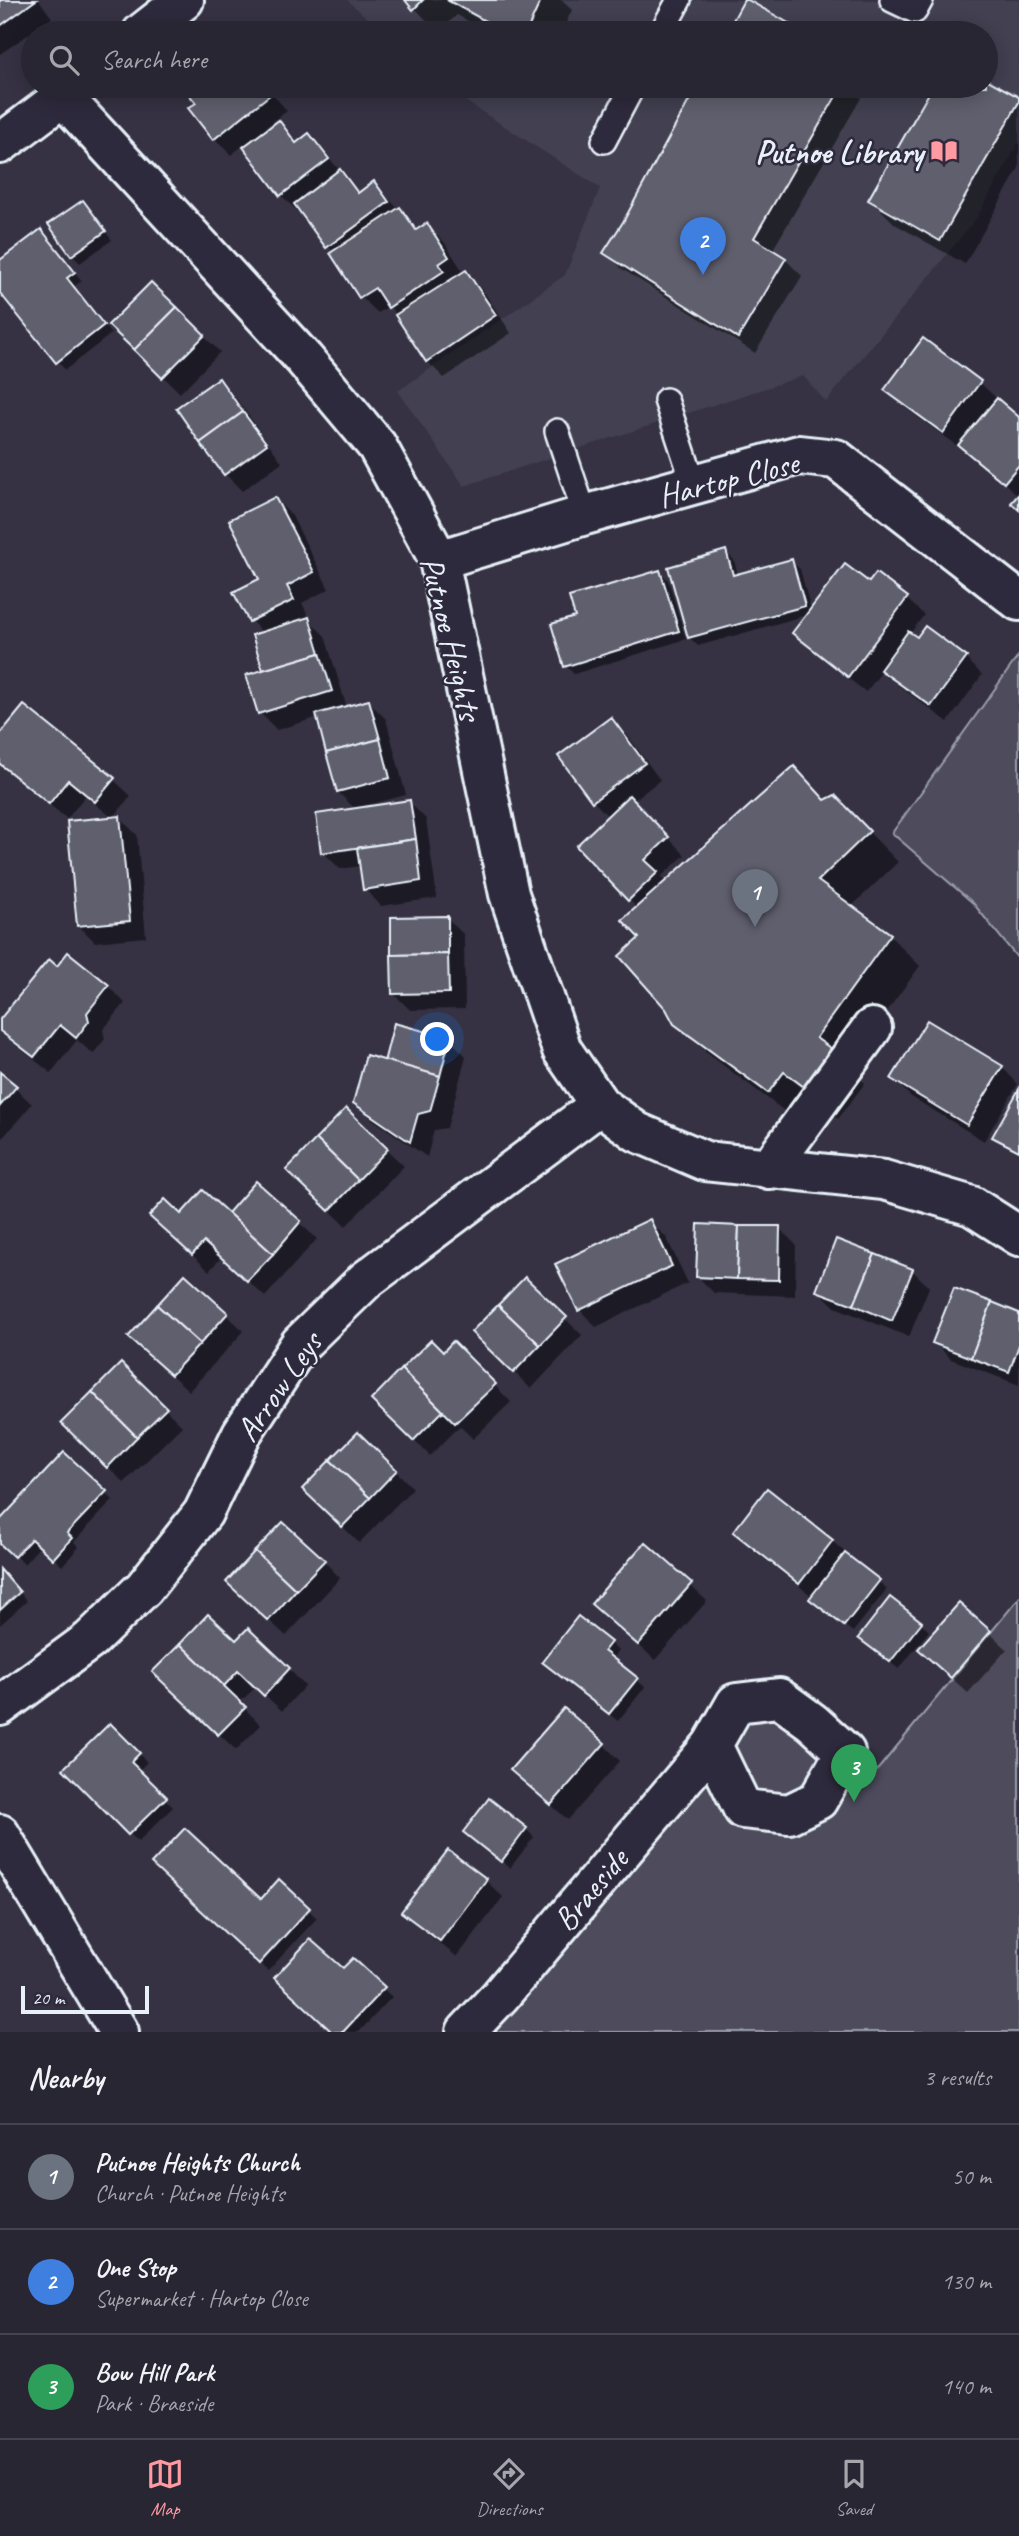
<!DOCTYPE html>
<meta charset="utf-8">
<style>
body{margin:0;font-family:Caveat,sans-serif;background:#34323f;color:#f1f3f6}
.scale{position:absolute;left:21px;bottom:18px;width:128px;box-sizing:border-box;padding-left:7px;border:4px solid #e8f1f8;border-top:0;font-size:19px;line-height:24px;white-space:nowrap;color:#e8f1f8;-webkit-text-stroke:5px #2f2a3d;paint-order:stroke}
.you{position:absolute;left:438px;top:1040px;width:24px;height:24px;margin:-18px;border:5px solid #fff;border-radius:50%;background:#1a73e8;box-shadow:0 0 0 10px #1a73e833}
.badge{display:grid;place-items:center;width:46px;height:46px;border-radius:50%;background:#ff9aa2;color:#fff;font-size:23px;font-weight:700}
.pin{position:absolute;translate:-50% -58px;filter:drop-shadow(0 2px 4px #0008)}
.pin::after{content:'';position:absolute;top:37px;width:24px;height:21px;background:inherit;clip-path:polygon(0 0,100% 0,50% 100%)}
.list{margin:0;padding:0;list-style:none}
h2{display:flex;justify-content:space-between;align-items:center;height:91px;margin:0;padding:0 28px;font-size:30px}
h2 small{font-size:23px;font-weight:400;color:#a5a5ac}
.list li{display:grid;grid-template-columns:46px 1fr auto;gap:21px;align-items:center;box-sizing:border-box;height:105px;padding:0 28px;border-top:2px solid #44434e}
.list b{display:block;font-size:26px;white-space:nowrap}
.list p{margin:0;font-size:23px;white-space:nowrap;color:#a5a5ac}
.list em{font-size:23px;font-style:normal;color:#a5a5ac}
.icon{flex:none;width:38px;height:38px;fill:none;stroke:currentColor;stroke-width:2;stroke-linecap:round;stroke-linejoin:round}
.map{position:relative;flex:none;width:1019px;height:2032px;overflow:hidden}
.search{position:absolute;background:#282633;box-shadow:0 4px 18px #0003;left:21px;right:21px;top:21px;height:77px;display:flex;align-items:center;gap:18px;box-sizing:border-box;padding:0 24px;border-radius:38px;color:#a5a5ac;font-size:26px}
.sheet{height:406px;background:#282633}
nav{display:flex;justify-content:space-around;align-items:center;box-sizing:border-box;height:98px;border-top:2px solid #44434e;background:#282633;font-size:19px;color:#a5a5ac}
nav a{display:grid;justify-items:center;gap:4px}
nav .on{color:#ff9aa2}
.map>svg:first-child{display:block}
</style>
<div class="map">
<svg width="1019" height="2032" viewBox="0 0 1019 2032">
<rect width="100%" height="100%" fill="#363244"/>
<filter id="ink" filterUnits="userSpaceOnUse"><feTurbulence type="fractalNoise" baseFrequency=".0143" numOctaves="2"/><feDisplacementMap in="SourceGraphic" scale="14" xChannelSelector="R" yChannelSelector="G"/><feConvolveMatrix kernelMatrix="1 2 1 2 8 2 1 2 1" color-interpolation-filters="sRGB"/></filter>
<g filter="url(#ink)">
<path fill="#433f51" d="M347,0H1019V142L976,219L826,402L803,376L464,486L398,391L565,275L600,188L442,86H986V33H384Z"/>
<g fill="#4d4b5c" stroke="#9a9eaa" stroke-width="2">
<path d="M1019,655V960L973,903L892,833Z"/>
<path d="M1019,1598V2032H483L676,1818L727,1751L741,1722L772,1711L865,1785Z"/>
</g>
<g fill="#0007">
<path d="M0,0H39L52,18L0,54Z"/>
<path d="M407,0H561L572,10L561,33H490L457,15L438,32Z"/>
<path d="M986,81L1019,99V168L965,264L895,224L871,200L935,86H986Z"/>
<path d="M184,86H266L287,111L266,127L268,130L278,122L299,143L309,136L360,193L374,184L419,230L427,225L444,242L464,273L482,289L511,333L444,378L427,361L398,316L389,306L378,313L361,297L333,252L300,210L298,212L281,195L244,145L231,155L214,138L198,103Z"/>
<path d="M699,86H868L772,251L785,259L802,276L755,353L622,269L606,252L624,223Z"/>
<path d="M82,202L112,240L80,263L72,255Z"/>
<path d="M41,231L82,281L73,287L111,334L65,370L0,290V262Z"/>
<path d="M151,284L220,352L180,393L111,325Z"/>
<path d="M923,341L980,383L1019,419V496L962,446L961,449L903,406L886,390Z"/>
<path d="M218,380L235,397L282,462L242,491L225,474Z"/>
<path d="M275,499L292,516L329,589L302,603L309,617L307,618L325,636L347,708L369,702L386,719L406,795L364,806V808L409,802L426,819L437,898L381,906L365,889L361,866L340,869L323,852L356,810L338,792L319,717L277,730L260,713L265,671L263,633L251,621L261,580Z"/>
<path d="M726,552L734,560L738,575L791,561L800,569L811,610L870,584L876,576L907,599L924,615L910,634L966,658L982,675L948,722L899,686L883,670L866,692L811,650L794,633L807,615L698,646L690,638Z"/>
<path d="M660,572L668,580L686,639L574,674L566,666L577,618Z"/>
<path d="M24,707L114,780L131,796L113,818L85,796L67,819L0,764V737Z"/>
<path d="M611,719L628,736L660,780L633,801L685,855L661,877L666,883L794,768L826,801L835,797L898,862L851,907L890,936L920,966L847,1066L865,1083L838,1119L815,1101L799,1122L707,1053L676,1022L641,938L638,909L578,846L609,817L593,801L560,757Z"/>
<path d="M120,818L137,835L146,937L95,942L78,925Z"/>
<path d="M447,918L464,935L465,1009L410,1010L393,993Z"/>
<path d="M58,968L108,986L125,1003L103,1030L105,1039L93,1054L77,1040L51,1073L13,1043L0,1030V1022Z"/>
<path d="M449,1039L466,1056L447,1128L434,1130L427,1157L372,1119L355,1102L385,1064Z"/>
<path d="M1002,1067L1018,1084L984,1141L910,1096L893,1079Z"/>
<path d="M0,1074L32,1104L0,1141Z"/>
<path d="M1019,1092V1153L1003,1144L995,1136Z"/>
<path d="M387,1150L404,1166L346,1226L288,1170Z"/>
<path d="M257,1184L317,1239L265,1297L222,1257L209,1271L151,1216L228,1215Z"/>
<path d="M649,1221L666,1237L688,1283L596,1327L580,1310Z"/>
<path d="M779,1228L796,1245L795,1296L714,1293L698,1277Z"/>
<path d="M912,1270L929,1287L909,1337L835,1307L818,1290Z"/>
<path d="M185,1276L244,1331L189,1391L147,1353Z"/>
<path d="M525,1280L582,1335L531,1389L474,1332Z"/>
<path d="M1019,1315V1385L951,1359L934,1342Z"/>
<path d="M431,1343L443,1354L453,1343L511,1402L473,1439L460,1426L430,1456L374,1400Z"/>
<path d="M121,1365L182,1426L124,1483L64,1423Z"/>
<path d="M358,1434L413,1488L359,1543L305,1489Z"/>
<path d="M767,1491L832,1541L887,1589L853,1632L820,1607L813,1597L752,1549L735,1532Z"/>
<path d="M105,1492L113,1500L74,1542L79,1547L62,1566L41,1545L24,1564L0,1542V1523Z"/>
<path d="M646,1545L707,1601L655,1660L594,1604Z"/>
<path d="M324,1561L340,1578L286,1636L246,1599Z"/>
<path d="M0,1570L27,1601L0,1625Z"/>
<path d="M959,1605L1007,1649L968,1693L937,1665Z"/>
<path d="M921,1623L929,1631L899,1669L868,1646Z"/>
<path d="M236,1643L289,1669L305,1686L282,1711L256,1687L239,1703L261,1725L236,1750L171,1689Z"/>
<path d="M610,1643L618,1651L612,1659L645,1687L618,1721L552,1670Z"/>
<path d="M110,1726L147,1762L138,1771L173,1807L138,1842L66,1769Z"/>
<path d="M603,1744L620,1761L568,1820L512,1770Z"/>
<path d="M526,1829L534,1837L510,1868L465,1832Z"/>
<path d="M448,1852L486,1881L503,1897L457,1957L420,1928L403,1912Z"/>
<path d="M161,1872L261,1902L279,1882L317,1918L268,1971Z"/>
<path d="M353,1960L392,1997L359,2032H334L343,1971Z"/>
</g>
<g fill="#605e6e" stroke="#e8f1f8" stroke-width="2">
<path d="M0,0H36L0,26Z"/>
<path d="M405,0H423L413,10Z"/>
<path d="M447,0H541L526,33H507Z"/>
<path d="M744,0H748L806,33H726Z"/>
<path d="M986,79L1019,97V102L940,241L868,200L933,86H986Z"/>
<path d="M182,86H265L271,94L213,140L188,108L196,103Z"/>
<path d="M697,86H842L754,238L786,258L738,338L603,253L623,222Z"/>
<path d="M279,120L296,143L309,133L329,159L280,196L243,147Z"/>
<path d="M340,169L358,193L374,181L389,202L326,248L294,204Z"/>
<path d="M83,200L106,231L71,256L48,224Z"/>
<path d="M400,207L416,230L427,223L449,257L439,264L444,271L388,308L375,288L359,298L330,253Z"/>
<path d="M41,229L75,272L67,278L104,325L56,363L0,293V260Z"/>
<path d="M466,270L496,315L426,362L395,315Z"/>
<path d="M151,282L177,307L134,350L108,325Z"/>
<path d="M177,307L205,335L162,378L134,350Z"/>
<path d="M923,338L981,381L943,433L884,390Z"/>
<path d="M219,378L243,412L200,443L176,408Z"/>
<path d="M997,398L1019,417V465L1004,483L958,445Z"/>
<path d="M243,412L267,444L224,475L200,443Z"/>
<path d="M1019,494V510L1011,503Z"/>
<path d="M275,497L314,572L287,586L294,600L249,622L233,592L259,579L229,520Z"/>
<path d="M726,550L733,575L792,559L805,606L688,638L668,567Z"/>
<path d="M845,564L869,582L876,573L908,597L848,677L792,633Z"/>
<path d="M660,570L679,631L564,667L551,624L575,617L569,597Z"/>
<path d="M309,617L320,653L263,670L252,635Z"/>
<path d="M925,626L967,657L931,706L880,670L908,631L917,637Z"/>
<path d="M320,653L332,691L258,714L246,675Z"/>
<path d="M369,700L380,739L326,753L316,714Z"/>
<path d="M24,705L115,778L95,802L68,780L49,804L0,764V734Z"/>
<path d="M611,717L645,763L592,802L558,756Z"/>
<path d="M380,739L390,778L337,792L326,753Z"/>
<path d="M794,766L825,800L835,795L870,831L818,881L891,934L816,1038L836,1052L808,1090L784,1072L768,1093L674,1024L666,1009L619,956L639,938L622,920Z"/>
<path d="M629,795L669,837L645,860L658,872L628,901L576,846Z"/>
<path d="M410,800L416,839L321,853L316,814Z"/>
<path d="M120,816L130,921L77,926L67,821Z"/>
<path d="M416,839L421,881L363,890L357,848Z"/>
<path d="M448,916V954L391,955V917Z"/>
<path d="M68,952L109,985L87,1013L89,1021L76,1038L60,1025L34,1057L0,1031V1019L49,959L57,966Z"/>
<path d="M448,954L449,993L392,994L391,955Z"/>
<path d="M927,1020L1003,1066L967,1125L891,1079Z"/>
<path d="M394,1023L450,1038L440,1076L384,1062Z"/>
<path d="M366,1055L440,1076L430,1111L418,1114L410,1142L353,1103Z"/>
<path d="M0,1072L17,1086L0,1106Z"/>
<path d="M1019,1089V1151L992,1137Z"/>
<path d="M346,1108L388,1149L358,1180L316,1139Z"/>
<path d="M316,1139L358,1180L329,1211L286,1170Z"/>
<path d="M256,1181L301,1221L273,1254L228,1213Z"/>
<path d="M203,1190L273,1254L247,1281L204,1242L192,1255L149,1216L165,1199L181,1214Z"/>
<path d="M650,1219L672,1266L578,1311L555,1264Z"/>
<path d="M698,1224L739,1226L737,1279L696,1277Z"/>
<path d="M739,1226H780L779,1280L737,1279Z"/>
<path d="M836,1239L875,1254L854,1305L816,1291Z"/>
<path d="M875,1254L913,1269L892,1321L854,1305Z"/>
<path d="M185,1274L228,1313L200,1344L157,1305Z"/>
<path d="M525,1277L567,1317L540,1345L498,1305Z"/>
<path d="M954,1288L992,1302L971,1358L932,1343Z"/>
<path d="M992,1302L1019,1313V1345L1009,1372L971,1358Z"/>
<path d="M157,1305L200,1344L171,1375L128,1337Z"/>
<path d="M498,1305L540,1345L513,1373L471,1332Z"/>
<path d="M431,1340L443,1352L453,1341L496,1384L455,1423L401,1369Z"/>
<path d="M121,1363L167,1408L137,1437L92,1392Z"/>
<path d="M401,1369L443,1411L413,1441L371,1400Z"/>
<path d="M92,1392L137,1437L107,1468L61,1423Z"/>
<path d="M358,1432L397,1470L370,1498L330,1460Z"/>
<path d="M64,1452L107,1491L67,1533L72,1538L53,1559L31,1539L14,1557L0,1544V1520Z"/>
<path d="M330,1460L370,1498L342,1527L302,1489Z"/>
<path d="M767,1488L833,1540L799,1584L733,1532Z"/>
<path d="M283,1522L325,1560L296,1590L255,1551Z"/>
<path d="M645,1542L692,1583L638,1645L591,1604Z"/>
<path d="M255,1551L296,1590L268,1621L226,1582Z"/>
<path d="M845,1553L880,1580L844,1626L809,1599Z"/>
<path d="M0,1569L20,1592L0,1610Z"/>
<path d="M890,1597L922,1622L890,1662L858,1638Z"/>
<path d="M959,1603L991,1631L951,1678L918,1649Z"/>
<path d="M208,1614L236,1640L248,1628L290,1668L264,1696L238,1671L224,1686L180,1644Z"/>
<path d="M578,1616L611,1642L604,1651L638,1678L609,1714L542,1662Z"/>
<path d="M180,1644L246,1707L218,1735L152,1672Z"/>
<path d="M564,1708L605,1743L551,1805L510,1770Z"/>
<path d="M110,1723L140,1753L131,1762L167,1797L128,1835L63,1769Z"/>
<path d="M489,1798L527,1828L501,1862L463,1832Z"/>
<path d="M185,1828L261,1899L279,1879L310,1908L259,1964L151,1864Z"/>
<path d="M448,1850L487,1879L440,1941L401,1912Z"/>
<path d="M310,1939L343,1968L353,1958L385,1987L343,2032H332L274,1978Z"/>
</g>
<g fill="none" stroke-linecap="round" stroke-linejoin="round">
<g stroke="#e8f1f8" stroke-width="28">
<g id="service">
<path d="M892,0L915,11L921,0"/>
<path d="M661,33L679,0"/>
<path d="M604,141L633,86"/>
<path d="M666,400L694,485"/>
<path d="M557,431L585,515"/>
</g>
</g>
<g stroke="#e8f1f8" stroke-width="44">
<g id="minor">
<path d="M63,97L304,359L377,446L439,560L509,894L562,1050L600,1105L637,1132L705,1161L884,1180L972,1206L1019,1236"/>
<path d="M439,560L585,515L799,455L836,459L1019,601"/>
<path d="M769,1169L872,1028"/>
<path d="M779,1698L812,1722L845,1752L818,1800L789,1814L743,1809L712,1745L736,1703Z"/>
<path d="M0,1706L90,1640L144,1588L203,1513L242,1433L300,1344L366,1280L600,1105"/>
<path d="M466,2032L500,1996L712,1745"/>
</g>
</g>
<g stroke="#e8f1f8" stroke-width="44">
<g id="tertiary">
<path d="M142,33L184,0"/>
<path d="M0,144L77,86"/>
<path d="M0,1834L119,2032"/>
</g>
</g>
<use href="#service" stroke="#2f2a3d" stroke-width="23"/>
<use href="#minor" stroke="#2f2a3d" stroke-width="38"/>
<use href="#tertiary" stroke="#2f2a3d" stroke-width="38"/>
</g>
</g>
<defs>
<g id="library-bare" transform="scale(2.1)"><path d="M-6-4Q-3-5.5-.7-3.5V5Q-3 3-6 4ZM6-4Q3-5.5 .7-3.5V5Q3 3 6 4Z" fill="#ff9aa2" stroke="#2f2a3d" stroke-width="2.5" paint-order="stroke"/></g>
</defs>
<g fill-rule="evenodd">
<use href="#library-bare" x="944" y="151"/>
</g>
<g text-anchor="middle" stroke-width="5" stroke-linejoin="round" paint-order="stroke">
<g font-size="33" font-weight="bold" fill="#e8f1f8" stroke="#2f2a3d" text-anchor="end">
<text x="923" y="163">Putnoe Library</text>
</g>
<g font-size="33" fill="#e8f1f8" stroke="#2f2a3d">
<text transform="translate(728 478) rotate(-14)" y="12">Hartop Close</text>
<text transform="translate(452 638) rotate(76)" y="12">Putnoe Heights</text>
<text transform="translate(278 1386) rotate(-55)" y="12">Arrow Leys</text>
<text transform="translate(590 1889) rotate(-50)" y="12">Braeside</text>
</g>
</g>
</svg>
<div class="scale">20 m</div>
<div class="you"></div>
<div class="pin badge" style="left:755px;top:927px;background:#6b7280">1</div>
<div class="pin badge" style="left:703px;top:275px;background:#3f7fe0">2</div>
<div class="pin badge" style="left:854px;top:1802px;background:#2e9e5b">3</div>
<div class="search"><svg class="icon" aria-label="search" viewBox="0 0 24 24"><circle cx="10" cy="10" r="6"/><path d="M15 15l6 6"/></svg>Search here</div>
</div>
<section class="sheet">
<h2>Nearby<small>3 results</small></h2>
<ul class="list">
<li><span class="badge" style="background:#6b7280">1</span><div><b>Putnoe Heights Church</b><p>Church · Putnoe Heights</p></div><em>50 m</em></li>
<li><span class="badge" style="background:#3f7fe0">2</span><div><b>One Stop</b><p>Supermarket · Hartop Close</p></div><em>130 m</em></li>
<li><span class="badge" style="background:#2e9e5b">3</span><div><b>Bow Hill Park</b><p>Park · Braeside</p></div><em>140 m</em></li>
</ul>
</section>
<nav>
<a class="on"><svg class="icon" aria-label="map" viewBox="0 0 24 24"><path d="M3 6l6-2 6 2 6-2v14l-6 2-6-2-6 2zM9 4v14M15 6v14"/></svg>Map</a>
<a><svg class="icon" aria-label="directions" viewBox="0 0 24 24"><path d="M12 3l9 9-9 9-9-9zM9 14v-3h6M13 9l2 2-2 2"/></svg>Directions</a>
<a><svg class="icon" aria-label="saved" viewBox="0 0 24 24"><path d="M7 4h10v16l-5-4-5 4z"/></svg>Saved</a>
</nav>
